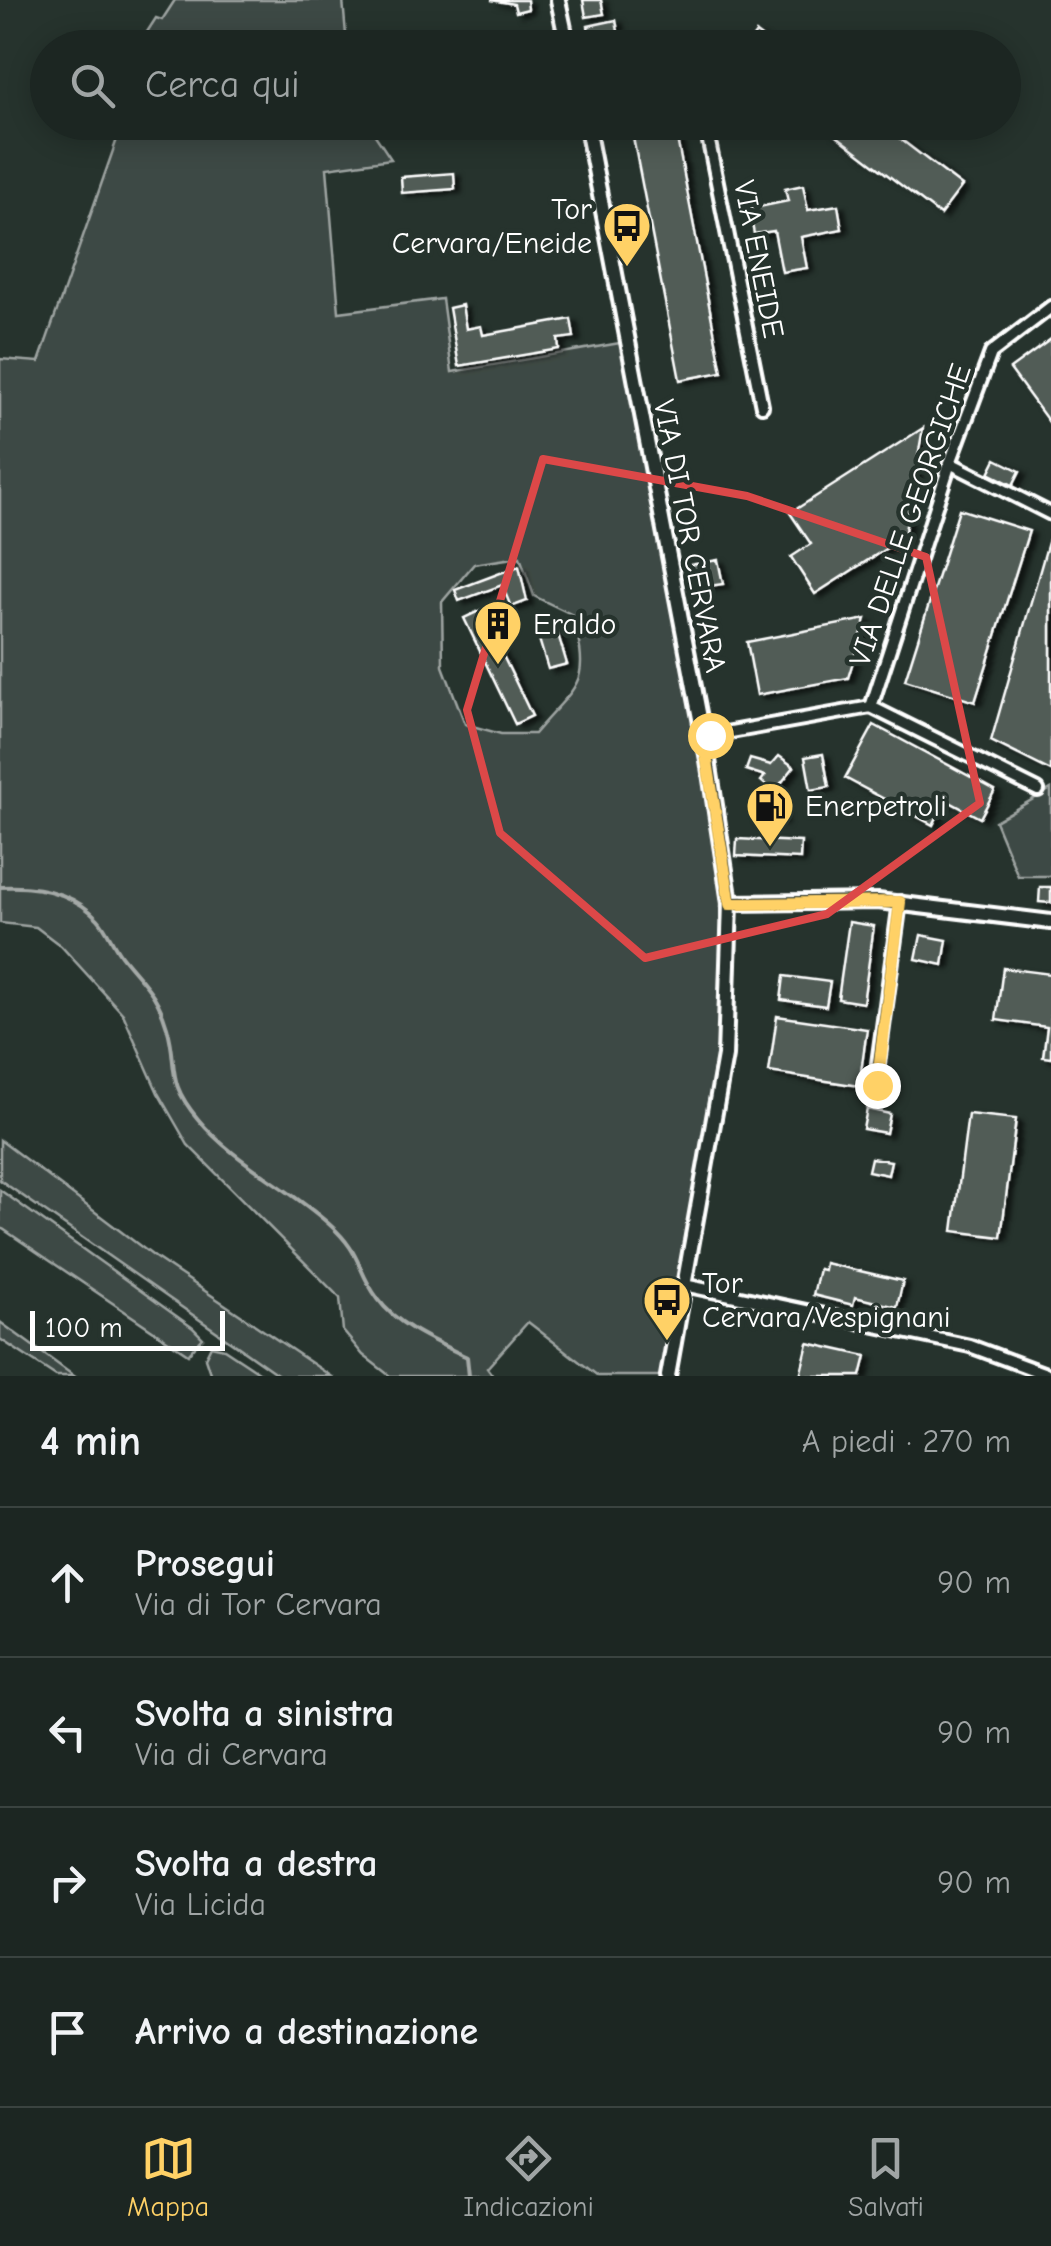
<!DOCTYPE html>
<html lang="it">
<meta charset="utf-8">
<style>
body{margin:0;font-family:"Comic Neue",sans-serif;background:#252e2a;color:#f1f3f6}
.scale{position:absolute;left:30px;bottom:25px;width:195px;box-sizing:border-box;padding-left:10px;border:5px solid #fff;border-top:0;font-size:28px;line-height:35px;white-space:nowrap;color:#fff;-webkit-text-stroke:8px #26332d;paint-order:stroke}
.stop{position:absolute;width:30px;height:30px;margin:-22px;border:8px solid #ffd166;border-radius:50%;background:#fff}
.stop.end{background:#ffd166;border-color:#fff;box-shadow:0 2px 10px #0008}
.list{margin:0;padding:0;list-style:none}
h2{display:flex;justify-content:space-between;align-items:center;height:130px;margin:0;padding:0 40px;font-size:42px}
h2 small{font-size:32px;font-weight:400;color:#a0a5a5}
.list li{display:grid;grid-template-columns:65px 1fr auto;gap:30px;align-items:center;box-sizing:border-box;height:150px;padding:0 40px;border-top:2px solid #3a4340}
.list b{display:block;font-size:38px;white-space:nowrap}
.list p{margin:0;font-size:32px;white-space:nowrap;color:#a0a5a5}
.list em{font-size:32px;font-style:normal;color:#a0a5a5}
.icon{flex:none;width:55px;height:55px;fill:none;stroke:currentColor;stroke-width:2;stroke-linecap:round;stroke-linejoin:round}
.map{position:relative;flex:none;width:1051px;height:1376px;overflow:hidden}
.search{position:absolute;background:#1c2622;box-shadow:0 5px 25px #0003;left:30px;right:30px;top:30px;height:110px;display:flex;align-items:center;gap:25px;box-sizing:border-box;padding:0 35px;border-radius:55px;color:#a0a5a5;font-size:38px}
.sheet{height:730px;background:#1c2622}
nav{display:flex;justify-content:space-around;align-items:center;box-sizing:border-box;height:140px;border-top:2px solid #3a4340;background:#1c2622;font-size:28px;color:#a0a5a5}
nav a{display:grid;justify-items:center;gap:5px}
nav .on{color:#ffd166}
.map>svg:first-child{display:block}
</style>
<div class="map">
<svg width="1051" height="1376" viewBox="0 0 1051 1376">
<defs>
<filter id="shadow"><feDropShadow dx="6" dy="3.5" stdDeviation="2.5" flood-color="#0009"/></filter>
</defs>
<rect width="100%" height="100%" fill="#26332d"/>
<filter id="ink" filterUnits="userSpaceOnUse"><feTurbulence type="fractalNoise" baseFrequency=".01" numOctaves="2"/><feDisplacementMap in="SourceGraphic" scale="20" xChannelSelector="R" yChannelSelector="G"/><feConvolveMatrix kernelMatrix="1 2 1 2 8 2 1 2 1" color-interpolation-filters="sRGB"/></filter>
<g filter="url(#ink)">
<g fill="#3e4944" stroke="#9ea4a2" stroke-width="2.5" fill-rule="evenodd">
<path d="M175,0H343L347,47H146L140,43L156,18L162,20Z"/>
<path d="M123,122L367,123L391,159L327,168L339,312L442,299L452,372L620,343L713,820L721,902L724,993L717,1068L663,1376H598L528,1322L487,1368L493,1376H390L363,1355L343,1331L340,1298L188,1145L158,1093L123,1014L61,946L36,927L0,923V359L39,362ZM520,557L534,596L573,615C591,687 579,681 534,734H501L465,724L443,666L442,602L474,564Z"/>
<path d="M1051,789V876H1018L995,821Z"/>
<path d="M0,1140L156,1258L331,1376H280L0,1180Z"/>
<path d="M0,1190L193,1328L203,1338L188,1354L0,1227Z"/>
<path d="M0,1322L74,1376H56L0,1339Z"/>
<path d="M211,1346L224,1349L265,1376H211L205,1358Z"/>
</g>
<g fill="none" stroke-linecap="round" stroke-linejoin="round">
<path stroke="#a4a9a7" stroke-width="4" d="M0,887C35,885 72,891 98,919C108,930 113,946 123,958C144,984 157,993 167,1027C179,1067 164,1079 198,1119C233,1162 287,1186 329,1224C363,1254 355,1268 378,1299C397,1326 438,1343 467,1357L469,1376"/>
</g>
<g fill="#515c57" stroke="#fff" stroke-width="2.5" filter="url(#shadow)">
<path d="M491,0H527L528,9L516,12L514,4Z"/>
<path d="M583,0H601L604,14L586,17Z"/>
<path d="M616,20L621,48H592L588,26Z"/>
<path d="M756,33L776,48H745Z"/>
<path d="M835,122H878L962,186L940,215L829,130Z"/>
<path d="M674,123L722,372L680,380L632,132Z"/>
<path d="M454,173L455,189L402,193L401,177Z"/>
<path d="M803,185L808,210L838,205L842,229L801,237L807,268L782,272L774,231L754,234L749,209L788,201L785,189Z"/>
<path d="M462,305L466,329L481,326L483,335L571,319L574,337L558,339L559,349L459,366L449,308Z"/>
<path d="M1051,339V425L1010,369Z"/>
<path d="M923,428L904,537L815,594L791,557L811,544L790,513Z"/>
<path d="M996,459L1020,471L1013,485L989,473Z"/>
<path d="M959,509L1029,531L975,702L905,680Z"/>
<path d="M1049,539L1051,540V771L991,741Z"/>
<path d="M718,560L723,584L689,589L684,566Z"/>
<path d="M519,566L527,601L511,607L502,585L459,601L455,590Z"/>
<path d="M481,610L532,716L515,724L464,618Z"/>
<path d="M866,619L848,678L757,695L747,642Z"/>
<path d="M554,621L567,664L548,669L535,626Z"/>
<path d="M874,725L995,790L980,818L946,800L933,825L845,778Z"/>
<path d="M823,754L829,787L811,790L805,757Z"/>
<path d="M779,756L794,767L774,792L761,781L765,776L746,770L750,759L771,765Z"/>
<path d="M761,802V809H781V821L750,817L749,803Z"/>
<path d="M737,839L801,842L800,859L736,856Z"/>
<path d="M1040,887H1051V903L1039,902Z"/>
<path d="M849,922L874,926L863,1003L838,999Z"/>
<path d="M921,935L947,940L943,965L916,959Z"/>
<path d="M1003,968L1051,974V1058L1043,1057L1047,1027L996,1020Z"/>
<path d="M784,976L830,982L826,1006L781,1000Z"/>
<path d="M777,1016L867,1029L859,1086L769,1072Z"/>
<path d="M867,1109L890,1114L886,1133L863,1129Z"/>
<path d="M968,1114L1016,1119L1001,1237L953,1231Z"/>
<path d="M871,1158L891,1161L888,1175L868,1171Z"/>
<path d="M825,1263L903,1281L897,1307L855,1297L853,1305L813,1295L819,1269L824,1270Z"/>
<path d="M808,1343L866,1356L861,1376H800Z"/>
</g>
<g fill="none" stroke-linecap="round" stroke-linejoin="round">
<g stroke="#fff" stroke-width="18">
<g id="minor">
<path d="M705,122L762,406"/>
<path d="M950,463L1051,514"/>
<path d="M871,707L950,463L991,353L1051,307"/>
<path d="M703,737L871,707L1038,790"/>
<path d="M888,1096L879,1089L877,1071L900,902"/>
<path d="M684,1285L970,1346L1051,1376"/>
</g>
</g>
<g stroke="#fff" stroke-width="20">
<g id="tertiary">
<path d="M558,0L568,48"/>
<path d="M586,122L708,760L730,903L725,1056L668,1376"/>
<path d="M730,903L878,901L1051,922"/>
</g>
</g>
<use href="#minor" stroke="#26332d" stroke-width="10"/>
<use href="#tertiary" stroke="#26332d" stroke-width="12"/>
</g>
</g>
<g fill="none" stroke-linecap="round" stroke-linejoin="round" filter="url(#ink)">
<path stroke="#ffd166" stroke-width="12" d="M710,735L703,736L730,904L900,902L877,1085"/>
</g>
<path fill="none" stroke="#dc4848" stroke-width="8" stroke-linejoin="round" d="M543,459L747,496L926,557L980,803L827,914L645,958L500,833L467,710Z"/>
<defs>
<g id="bus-pin" transform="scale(2.5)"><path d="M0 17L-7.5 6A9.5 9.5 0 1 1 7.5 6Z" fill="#ffd166" stroke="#26332d"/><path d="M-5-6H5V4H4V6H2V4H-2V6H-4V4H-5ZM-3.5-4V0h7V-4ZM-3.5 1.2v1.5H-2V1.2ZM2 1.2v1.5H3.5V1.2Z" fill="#111"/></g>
<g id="building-pin" transform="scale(2.5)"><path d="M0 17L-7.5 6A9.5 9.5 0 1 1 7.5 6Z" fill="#ffd166" stroke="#26332d"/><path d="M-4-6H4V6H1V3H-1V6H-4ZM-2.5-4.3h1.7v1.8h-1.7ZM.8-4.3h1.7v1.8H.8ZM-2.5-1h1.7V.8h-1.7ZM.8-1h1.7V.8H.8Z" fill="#111"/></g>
<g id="fuel-pin" transform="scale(2.5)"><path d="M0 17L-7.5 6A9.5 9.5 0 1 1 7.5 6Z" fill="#ffd166" stroke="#26332d"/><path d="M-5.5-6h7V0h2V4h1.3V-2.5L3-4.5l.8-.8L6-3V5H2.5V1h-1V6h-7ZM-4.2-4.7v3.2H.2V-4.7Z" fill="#111"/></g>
</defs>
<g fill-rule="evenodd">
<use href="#bus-pin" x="627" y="226"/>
<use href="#building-pin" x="498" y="624"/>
<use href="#fuel-pin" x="770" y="806"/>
<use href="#bus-pin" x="667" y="1300"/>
</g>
<g text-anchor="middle" stroke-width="9" stroke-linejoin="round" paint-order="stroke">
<g font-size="30" fill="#fff" stroke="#26332d" text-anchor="start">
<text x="592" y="219" text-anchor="end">Tor<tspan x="592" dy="34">Cervara/Eneide</tspan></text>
<text x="533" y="634">Eraldo</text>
<text x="805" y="816">Enerpetroli</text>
<text x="702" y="1293">Tor<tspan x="702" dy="34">Cervara/Vespignani</tspan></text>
</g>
<g font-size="30" fill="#fff" stroke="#26332d">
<text transform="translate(759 259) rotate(79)" y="10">VIA ENEIDE</text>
<text transform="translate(910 515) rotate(-71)" y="10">VIA DELLE GEORGICHE</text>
<text transform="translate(690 536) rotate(79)" y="10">VIA DI TOR CERVARA</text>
</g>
</g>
</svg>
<div class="scale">100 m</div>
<div class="stop" style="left:710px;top:735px"></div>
<div class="stop end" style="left:877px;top:1085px"></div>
<div class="search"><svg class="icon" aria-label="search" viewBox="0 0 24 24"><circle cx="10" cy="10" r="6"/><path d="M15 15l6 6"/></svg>Cerca qui</div>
</div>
<section class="sheet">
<h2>4 min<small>A piedi · 270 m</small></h2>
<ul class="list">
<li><svg class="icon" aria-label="ahead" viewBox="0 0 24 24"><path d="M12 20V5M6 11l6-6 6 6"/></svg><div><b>Prosegui</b><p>Via di Tor Cervara</p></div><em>90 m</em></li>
<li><svg class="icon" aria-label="left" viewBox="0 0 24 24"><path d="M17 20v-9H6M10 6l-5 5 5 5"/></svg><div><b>Svolta a sinistra</b><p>Via di Cervara</p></div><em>90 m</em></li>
<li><svg class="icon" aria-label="right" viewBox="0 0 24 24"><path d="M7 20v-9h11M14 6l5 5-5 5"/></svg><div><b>Svolta a destra</b><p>Via Licida</p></div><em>90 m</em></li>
<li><svg class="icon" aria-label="arrive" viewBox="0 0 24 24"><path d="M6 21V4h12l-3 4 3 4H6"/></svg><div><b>Arrivo a destinazione</b></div></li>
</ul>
</section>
<nav>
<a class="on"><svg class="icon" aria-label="map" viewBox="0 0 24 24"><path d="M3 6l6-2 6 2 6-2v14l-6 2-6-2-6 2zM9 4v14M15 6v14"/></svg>Mappa</a>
<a><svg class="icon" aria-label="directions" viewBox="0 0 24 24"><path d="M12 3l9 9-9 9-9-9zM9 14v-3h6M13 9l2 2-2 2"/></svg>Indicazioni</a>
<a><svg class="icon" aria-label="saved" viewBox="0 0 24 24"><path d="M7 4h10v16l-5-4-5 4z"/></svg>Salvati</a>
</nav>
